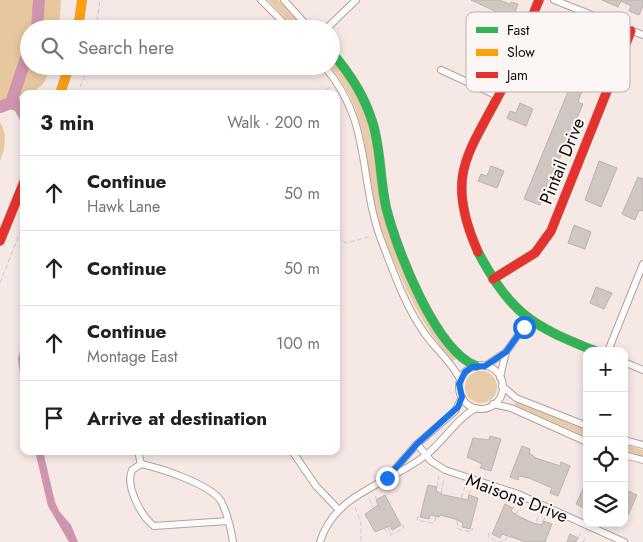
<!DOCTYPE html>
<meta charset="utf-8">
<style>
body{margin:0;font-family:Jost,sans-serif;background:#f6f6f6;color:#202124}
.controls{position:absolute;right:15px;bottom:15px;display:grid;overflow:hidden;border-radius:10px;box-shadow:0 2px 8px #0003}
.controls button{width:45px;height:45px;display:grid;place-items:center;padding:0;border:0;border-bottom:1px solid #e0e0e0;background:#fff;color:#202124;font:25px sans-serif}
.stop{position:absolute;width:15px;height:15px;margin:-11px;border:4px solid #1a73e8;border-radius:50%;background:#fff}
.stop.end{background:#1a73e8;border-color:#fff;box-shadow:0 1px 5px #0008}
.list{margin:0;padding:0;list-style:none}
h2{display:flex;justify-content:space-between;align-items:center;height:65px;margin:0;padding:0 20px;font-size:21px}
h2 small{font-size:16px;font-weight:400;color:#757577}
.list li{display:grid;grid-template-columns:32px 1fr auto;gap:15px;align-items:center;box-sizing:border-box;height:75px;padding:0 20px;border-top:1px solid #e0e0e0}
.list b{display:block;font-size:19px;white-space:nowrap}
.list p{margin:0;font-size:16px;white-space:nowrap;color:#757577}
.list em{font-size:16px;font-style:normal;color:#757577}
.icon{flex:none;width:28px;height:28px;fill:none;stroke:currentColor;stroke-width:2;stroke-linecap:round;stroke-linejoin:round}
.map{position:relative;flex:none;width:643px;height:542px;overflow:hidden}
.search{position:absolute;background:#fff;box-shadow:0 2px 8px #0003;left:20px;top:20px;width:320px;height:55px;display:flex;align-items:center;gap:12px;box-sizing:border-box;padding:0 18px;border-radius:28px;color:#757577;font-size:19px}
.panel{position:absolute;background:#fff;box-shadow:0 2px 8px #0003;left:20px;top:90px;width:320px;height:365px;border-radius:10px}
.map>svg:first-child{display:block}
</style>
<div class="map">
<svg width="643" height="542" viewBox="0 0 643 542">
<rect width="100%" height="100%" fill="#f5e8e5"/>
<g fill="#e8cba8">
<path d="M268,0H278L305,29H296Z"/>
<path d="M331,58L351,84L365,113L373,145L380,199L389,230L456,359L453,361C426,332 411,300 395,264C389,248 381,233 377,217C363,157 372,119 330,66Z"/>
<circle cx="481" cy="387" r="16"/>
<path d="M516,402L587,430V437L514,405Z"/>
<path d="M624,444L643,450V456L624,451Z"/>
</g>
<g fill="#e7c79e">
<path d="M0,0H61L59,29H29V66H50C44,98 24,91 0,103Z"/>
<path d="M0,122C8,135 5,147 0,161Z"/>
</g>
<g fill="#cf95ad">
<path d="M19,98L24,113V127L15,111L8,108Z"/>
<path d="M24,338V406L18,358Z"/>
<path d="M35,451H43L55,502L59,511L71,525L78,542H69L48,506Z"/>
</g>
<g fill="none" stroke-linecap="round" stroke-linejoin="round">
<g stroke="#cf95ad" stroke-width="12">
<path d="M37,29L39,0"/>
<path d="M0,107L11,103L29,49"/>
</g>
</g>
<g fill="#d0c6c2" stroke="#bdb3af">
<path d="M471,0H499L510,4L511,2L518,4L512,19Z"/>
<path d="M602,0H643V6L639,15L629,11L631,6L621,1L618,7Z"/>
<path d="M592,33L610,40L597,69L591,67L586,81L592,84L589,91L583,88L578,102L583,104L540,205L524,199Z"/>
<path d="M520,103L533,109L526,126L507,118L510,111L516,113Z"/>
<path d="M599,161L617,168L601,207L585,200Z"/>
<path d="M491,166L504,171L497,188L478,181L481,174L487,176Z"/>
<path d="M638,177L643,179V211L639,210L635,220L622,214Z"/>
<path d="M574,225L591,232L585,249L568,243Z"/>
<path d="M596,287L612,293L604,309L590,303Z"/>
<path d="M490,436L501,439L491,471L480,468L482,464L467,457L473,438L489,440Z"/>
<path d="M522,446L530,449L529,453L536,458L560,466L561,462L570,466L558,496L550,493L552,488L529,478L519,476L518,480L510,477Z"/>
<path d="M587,480V502L584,508L576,504Z"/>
<path d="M428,485L437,487L436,491L444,495L468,500L469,495L478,498L470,529L462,527L463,523L455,519L440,515L439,517L430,515L429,519L420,517Z"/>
<path d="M628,491L637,495L624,524V495Z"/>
<path d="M385,495L401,525L392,530L390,526L375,532L365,514L378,505L376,500Z"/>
<path d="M505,504L513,508L511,511L518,516L533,523L542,525L543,521L552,524L545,542H526L502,534L500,538L492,534Z"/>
<path d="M570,534L578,538L576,542H567Z"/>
</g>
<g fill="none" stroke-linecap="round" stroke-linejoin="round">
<g stroke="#aea3a1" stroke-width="8">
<g id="street">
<path d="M261,0L290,29"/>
<path d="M284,0L310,29"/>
<path d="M554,0L643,35"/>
<path d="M326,29L356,0"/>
<path d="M324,66C374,124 357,180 383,245C394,273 405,305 423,331C434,348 451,361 460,379"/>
<path d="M441,70L498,96"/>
<path d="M608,351L643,264"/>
<path d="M624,362L643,370"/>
<circle cx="481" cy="387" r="22"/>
<path d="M485,366L506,352L529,320"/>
<path d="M500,377L506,352"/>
<path d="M502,386L516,398L587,426"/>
<path d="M493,404L511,408L587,442"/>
<path d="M624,440L643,445"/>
<path d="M417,444L431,461L445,470L518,494L624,542"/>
<path d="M138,451L141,464"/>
<path d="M292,451L316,486L338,509"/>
<path d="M624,455L643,460"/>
<path d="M387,478L417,444L455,411L462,397"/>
<path d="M228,521L154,526C141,516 125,486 132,470L141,464C160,468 210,484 221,501C227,513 231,529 233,542"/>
<path d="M320,542C335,492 390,484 426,455C444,441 456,419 476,408"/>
</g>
</g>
<g stroke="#aea3a1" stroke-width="10">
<g id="fast">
<path d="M331,52C350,73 365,97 373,124C381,151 380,180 386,207C396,248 435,350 476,366"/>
<path d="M478,252C512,315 531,325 595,351"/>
</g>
</g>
<g stroke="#aea3a1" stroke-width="10">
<g id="slow">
<path d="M78,29L82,0"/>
<path d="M60,94L69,66"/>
</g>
</g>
<g stroke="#aea3a1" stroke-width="10">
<g id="jam">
<path d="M0,241L24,182"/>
<path d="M478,252C443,173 470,153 504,85C518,58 527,28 539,0"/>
<path d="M493,279L535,253L551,231L631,31"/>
</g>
</g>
<g stroke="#d0cbcb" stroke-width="1" stroke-dasharray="5 2.5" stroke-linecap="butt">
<path d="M96,29L100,0"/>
<path d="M77,94L89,66"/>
<path d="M320,94L330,87"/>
<path d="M336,238L347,243L371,236"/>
<path d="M0,283L24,222"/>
<path d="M437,487L439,476"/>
<path d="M441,493L444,479"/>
<path d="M469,495L471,489"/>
<path d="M375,496L377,500"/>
<path d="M461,498L465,487"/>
<path d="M369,499L373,507"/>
<path d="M355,507L361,524V542"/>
<path d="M513,508L515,502"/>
<path d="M516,514L521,505"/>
<path d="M418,516L417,520L432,523L435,521L436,516"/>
<path d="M457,521L458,529L471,532L473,528"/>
<path d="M543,521L546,516"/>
<path d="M536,522L540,513"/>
<path d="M388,527L391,534"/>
<path d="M384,529L391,535L404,528L402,524"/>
<path d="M489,533L488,537L498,542L505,541L507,536"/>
<path d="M578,538L581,533"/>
<path d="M583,542L586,536"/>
</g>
<use href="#street" stroke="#fefcfb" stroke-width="6"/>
<use href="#fast" stroke="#30b455" stroke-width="9"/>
<use href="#slow" stroke="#ff9f0a" stroke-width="9"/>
<use href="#jam" stroke="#e5322d" stroke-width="9"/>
</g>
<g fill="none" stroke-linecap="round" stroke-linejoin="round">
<path stroke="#1a73e8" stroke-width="6" d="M387,478L417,444L458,407L462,397L459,384L465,372L472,367L485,366L506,352L524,327"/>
</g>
<g text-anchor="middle" stroke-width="4" stroke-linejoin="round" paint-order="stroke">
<g font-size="18" fill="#150c0a" stroke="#fcf6f4">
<text transform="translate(562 161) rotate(-68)" y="6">Pintail Drive</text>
<text transform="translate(517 498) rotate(21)" y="6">Maisons Drive</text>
</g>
</g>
<rect x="466" y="12" width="164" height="80" rx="8" fill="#fcf6f4" stroke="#b7b0ae" stroke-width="1"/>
<rect x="476" y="27" width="22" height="6" fill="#30b455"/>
<rect x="476" y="49" width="22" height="7" fill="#ff9f0a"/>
<rect x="476" y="72" width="22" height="6" fill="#e5322d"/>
<g font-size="14" fill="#150c0a">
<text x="507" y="35">Fast</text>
<text x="507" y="57">Slow</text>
<text x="507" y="80">Jam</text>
</g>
</svg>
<div class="controls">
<button>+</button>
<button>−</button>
<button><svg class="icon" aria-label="locate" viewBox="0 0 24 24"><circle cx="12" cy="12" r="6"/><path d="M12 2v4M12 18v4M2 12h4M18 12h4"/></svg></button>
<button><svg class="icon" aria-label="layers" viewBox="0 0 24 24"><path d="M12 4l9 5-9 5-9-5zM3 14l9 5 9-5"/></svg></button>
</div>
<div class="stop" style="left:524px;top:327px"></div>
<div class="stop end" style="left:387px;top:478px"></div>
<div class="search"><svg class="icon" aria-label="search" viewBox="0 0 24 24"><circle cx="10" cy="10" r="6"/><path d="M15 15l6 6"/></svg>Search here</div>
<section class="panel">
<h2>3 min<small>Walk · 200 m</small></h2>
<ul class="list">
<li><svg class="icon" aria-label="ahead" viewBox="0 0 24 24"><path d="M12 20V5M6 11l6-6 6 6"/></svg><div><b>Continue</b><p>Hawk Lane</p></div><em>50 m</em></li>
<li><svg class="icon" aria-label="ahead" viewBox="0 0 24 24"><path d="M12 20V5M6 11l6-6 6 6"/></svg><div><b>Continue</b></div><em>50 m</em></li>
<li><svg class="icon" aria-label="ahead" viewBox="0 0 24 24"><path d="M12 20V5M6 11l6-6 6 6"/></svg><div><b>Continue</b><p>Montage East</p></div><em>100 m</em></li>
<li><svg class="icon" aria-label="arrive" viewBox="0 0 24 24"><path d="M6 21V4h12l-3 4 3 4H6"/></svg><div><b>Arrive at destination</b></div></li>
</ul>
</section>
</div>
